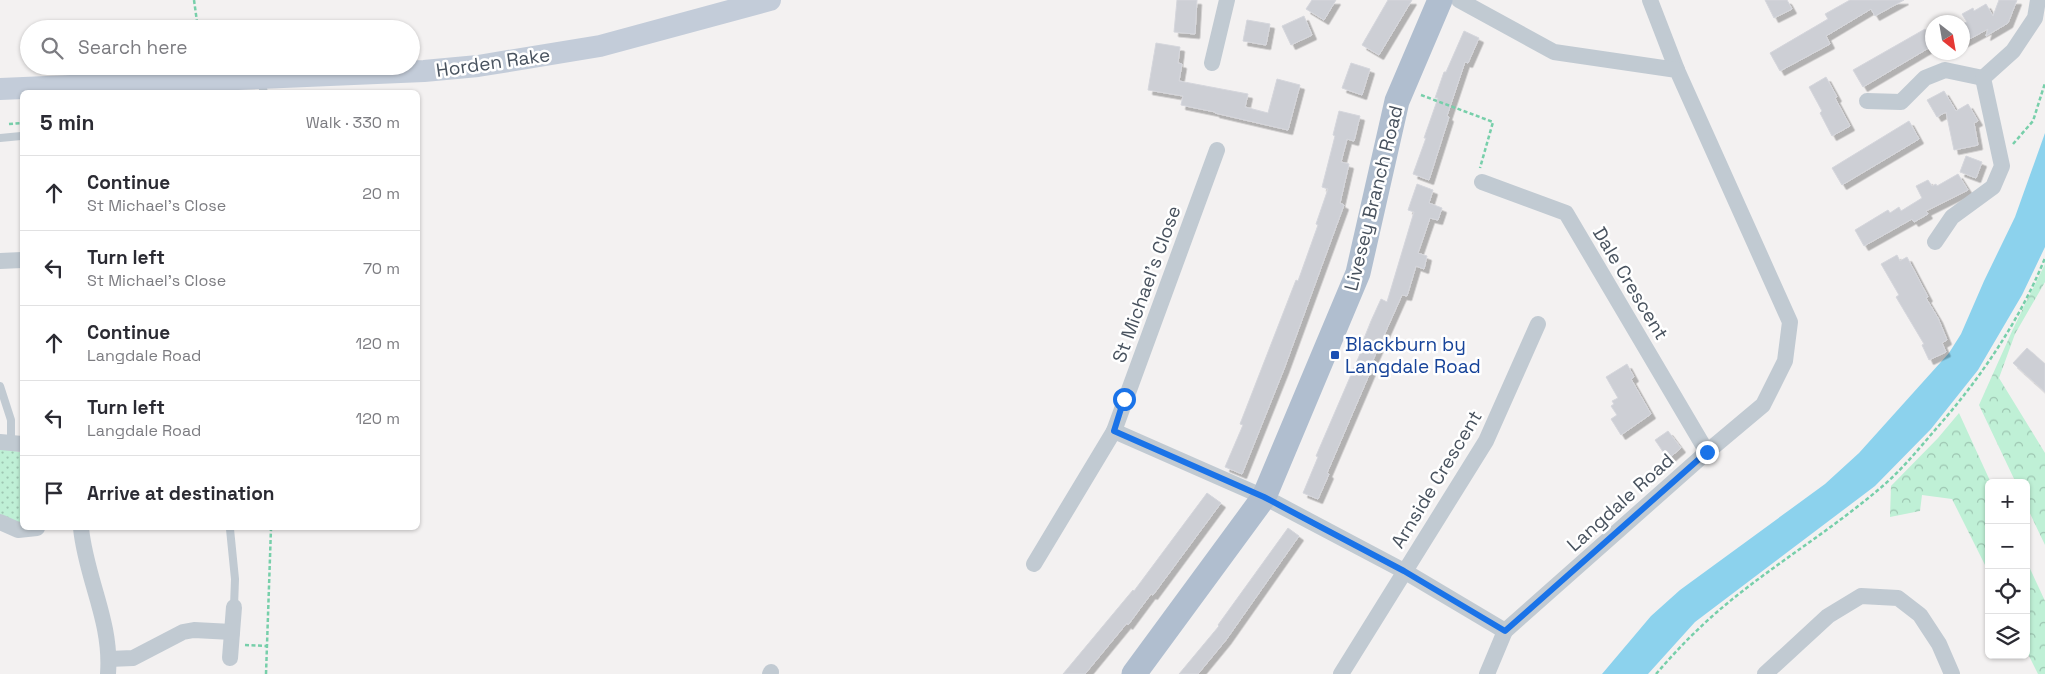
<!DOCTYPE html>
<meta charset="utf-8">
<style>
body{margin:0;font-family:"Space Grotesk",sans-serif;background:#f7f7f7;color:#2b2b33}
.controls{position:absolute;right:15px;bottom:15px;display:grid;overflow:hidden;border-radius:8px;box-shadow:0 1px 4px #0004}
.controls button{width:45px;height:45px;display:grid;place-items:center;padding:0;border:0;border-bottom:1px solid #e1e1e2;background:#fff;color:#2b2b33;font:25px sans-serif}
.compass{position:absolute;left:1925px;top:15px;width:45px;height:45px;border-radius:50%;background:#fff;box-shadow:0 1px 4px #0004;rotate:149deg}
.stop{position:absolute;width:15px;height:15px;margin:-11px;border:4px solid #1a73e8;border-radius:50%;background:#fff}
.stop.end{background:#1a73e8;border-color:#fff;box-shadow:0 1px 5px #0008}
.list{margin:0;padding:0;list-style:none}
h2{display:flex;justify-content:space-between;align-items:center;height:65px;margin:0;padding:0 20px;font-size:21px}
h2 small{font-size:16px;font-weight:400;color:#7c7c81}
.list li{display:grid;grid-template-columns:32px 1fr auto;gap:15px;align-items:center;box-sizing:border-box;height:75px;padding:0 20px;border-top:1px solid #e1e1e2}
.list b{display:block;font-size:19px;white-space:nowrap}
.list p{margin:0;font-size:16px;white-space:nowrap;color:#7c7c81}
.list em{font-size:16px;font-style:normal;color:#7c7c81}
.icon{flex:none;width:28px;height:28px;fill:none;stroke:currentColor;stroke-width:2;stroke-linecap:round;stroke-linejoin:round}
.map{position:relative;flex:none;width:2045px;height:674px;overflow:hidden}
.search{position:absolute;background:#fff;box-shadow:0 1px 4px #0004;left:20px;top:20px;width:400px;height:55px;display:flex;align-items:center;gap:12px;box-sizing:border-box;padding:0 18px;border-radius:28px;color:#7c7c81;font-size:19px}
.panel{position:absolute;background:#fff;box-shadow:0 1px 4px #0004;left:20px;top:90px;width:400px;height:440px;border-radius:8px}
.map>svg:first-child{display:block}
</style>
<div class="map">
<svg width="2045" height="674" viewBox="0 0 2045 674">
<defs>
<pattern id="grass-dots" width="8" height="8" patternUnits="userSpaceOnUse" patternTransform="scale(1.25)"><rect width="8" height="8" fill="#bff0d6"/><path d="M2 2h.1M6 6h.1" fill="none" stroke="#9dc5b1" stroke-width="1.8" stroke-linecap="round"/></pattern>
<pattern id="forest-crowns" width="20" height="18" patternUnits="userSpaceOnUse" patternTransform="scale(1.25)"><rect width="20" height="18" fill="#bff0d6"/><path d="M2 6a3 3 0 1 1 6 0M12 15a3 3 0 1 1 6 0" fill="none" stroke="#9dc5b1"/></pattern>
<filter id="shadow"><feDropShadow dx="4.5" dy="4.5" stdDeviation="0" flood-color="#0004"/></filter>
</defs>
<rect width="100%" height="100%" fill="#f3f1f1"/>
<path fill="url(#grass-dots)" d="M0,449L22,452V525L0,516Z"/>
<g fill="url(#forest-crowns)">
<path d="M2045,264V282L2015,334L1999,378L2045,453V545L2026,505V483H2016L1979,405L2013,329Z"/>
<path d="M1959,413L1991,483H1989V573L1952,499L1922,495L1920,511L1890,517L1891,486L1938,438Z"/>
<path d="M2026,560L2045,601V674H2038L2026,650Z"/>
</g>
<path fill="#8cd2ed" d="M2045,133V247L2022,295L1978,370L1931,429L1875,486L1695,622L1648,674H1602L1651,616L1680,590L1825,484L1859,453L1949,353L1961,334L1984,281L2015,217Z"/>
<g fill="#cdcfd5" stroke="#d5d6dc" filter="url(#shadow)">
<path d="M1177,0H1197L1195,34L1174,32Z"/>
<path d="M1312,0H1336L1324,20L1306,9Z"/>
<path d="M1388,0H1412L1379,55L1362,45Z"/>
<path d="M1765,0H1787L1792,9L1774,18Z"/>
<path d="M1850,0H1904L1875,16L1871,9L1826,36L1830,44L1780,71L1770,53L1828,19L1825,14Z"/>
<path d="M1999,0H2017L2008,23L1986,36L1988,29L1962,43V24L1967,22L1962,14L1973,8L1974,11L1986,4L1993,16Z"/>
<path d="M1304,16L1312,35L1291,45L1282,26Z"/>
<path d="M1247,20L1270,24L1266,45L1243,41Z"/>
<path d="M1925,29L1932,42V46L1863,87L1853,70Z"/>
<path d="M1464,31L1479,38L1468,63L1465,62L1447,116L1449,117L1429,180L1413,174L1426,138H1424L1438,98H1435L1444,72H1446Z"/>
<path d="M1156,43L1180,47L1178,63L1182,64L1179,81L1248,94L1245,107L1268,113L1277,79L1300,85L1288,130L1215,113V112L1181,105L1183,96L1148,90Z"/>
<path d="M1351,63L1370,69L1362,95L1342,88Z"/>
<path d="M1826,77L1837,97L1835,98L1850,126L1832,136L1820,113L1822,111L1809,87Z"/>
<path d="M1944,91L1956,111L1968,104L1978,121L1974,123L1978,145L1954,150L1946,112L1937,117L1927,100Z"/>
<path d="M1339,111L1360,116L1354,141L1347,139L1341,162L1349,164L1340,203L1344,205L1284,369L1242,474L1225,467L1243,425L1240,424L1296,280L1298,281L1318,225L1316,224L1328,189L1322,187L1335,136L1333,135Z"/>
<path d="M1909,121L1919,139L1842,185L1832,168Z"/>
<path d="M1966,156L1982,162L1976,178L1960,172Z"/>
<path d="M1958,174L1968,190L1926,211L1928,214L1914,222L1912,219L1864,246L1855,230L1888,210L1890,213L1899,207L1901,211L1922,198L1916,186L1928,180L1932,186L1936,184L1937,186Z"/>
<path d="M1417,184L1433,190L1429,203L1442,208L1438,220L1430,218L1418,253L1427,256L1424,269L1416,266L1407,296L1402,295L1373,360L1375,361L1327,473L1329,474L1318,499L1303,493L1318,457L1316,456L1363,347L1361,346L1371,321L1381,299L1387,302L1414,212L1408,210Z"/>
<path d="M1897,255L1900,261L1907,257L1928,297L1926,298L1938,318L1947,340L1942,343L1946,352L1929,360L1922,345L1924,344L1896,297L1899,295L1881,264Z"/>
<path d="M2027,348L2045,364V392L2013,363Z"/>
<path d="M1627,364L1634,377L1631,379L1651,414L1621,435L1611,419L1617,415L1611,406L1614,404L1612,401L1618,398L1606,377Z"/>
<path d="M1668,431L1681,448L1668,459L1655,440Z"/>
<path d="M1207,493L1221,503L1153,595L1151,594L1128,625L1127,623L1085,674H1063L1133,590L1134,591Z"/>
<path d="M1288,528L1299,536L1226,640L1198,674H1179L1219,626L1218,625Z"/>
</g>
<g fill="none" stroke-linecap="round" stroke-linejoin="round">
<g stroke="#77cfaa" stroke-width="2.5" stroke-dasharray="4 2.5" stroke-linecap="butt">
<path d="M194,0L198,29"/>
<path d="M1421,95L1493,122L1480,168"/>
<path d="M9,124L22,123"/>
<path d="M2013,144L2033,121L2045,83"/>
<path d="M245,645L267,646"/>
<path d="M266,674L271,528"/>
<path d="M1656,674C1675,652 1695,631 1717,612C1768,568 1826,534 1878,490C1899,473 1917,451 1935,430C1980,379 2019,322 2045,258"/>
</g>
<g stroke="#c1cad2" stroke-width="8">
<path d="M260,80L264,92"/>
<path d="M0,138L21,136"/>
<path d="M0,386L11,420V443"/>
<path d="M230,529L235,579L234,607"/>
</g>
<g stroke="#c1cad2" stroke-width="16">
<path d="M1650,0L1677,70"/>
<path d="M1212,63L1227,0"/>
<path d="M1867,101L1901,102L1925,78L1945,70L1983,78"/>
<path d="M1482,182L1566,213L1707,452"/>
<path d="M1935,242L1952,217L1993,187L2002,166L1983,78L2013,51L2035,18L2038,0"/>
<path d="M0,261L22,260"/>
<path d="M1114,431L1264,497L1404,571L1505,631L1707,452L1763,405L1785,361L1790,322L1677,70L1554,52L1459,0"/>
<path d="M0,442L22,444"/>
<path d="M0,522L18,530L37,528"/>
<path d="M81,528C86,579 112,621 108,674"/>
<path d="M1034,564L1114,431L1217,150"/>
<path d="M230,658L234,607"/>
<path d="M109,659L133,658L183,632L194,630L232,632"/>
<path d="M770,674L771,672"/>
<path d="M1341,674L1486,441L1538,324"/>
<path d="M1487,674L1505,631"/>
<path d="M1765,674L1828,616L1861,596L1898,598L1920,615L1939,644L1952,674"/>
</g>
<path stroke="#c3ccd9" stroke-width="22" d="M0,89L424,71L478,66L600,46L770,0"/>
<path stroke="#b0becf" stroke-width="25" d="M1134,674L1264,497L1358,273L1397,101L1440,0"/>
</g>
<g fill="none" stroke-linecap="round" stroke-linejoin="round">
<path stroke="#1a73e8" stroke-width="6" d="M1124,399L1114,431L1264,497L1404,571L1505,631L1707,452"/>
</g>
<rect fill="#1a4fb4" stroke="#fff" stroke-width="2" x="1330" y="350" width="10" height="10" rx="2.5"/>
<g text-anchor="middle" stroke-width="5" stroke-linejoin="round" paint-order="stroke">
<g font-size="19" fill="#48525e" stroke="#fff">
<text transform="translate(493 62) rotate(-8)" y="7">Horden Rake</text>
<text transform="translate(1373 198) rotate(-76)" y="7">Livesey Branch Road</text>
<text transform="translate(1631 283) rotate(59)" y="7">Dale Crescent</text>
<text transform="translate(1146 284) rotate(-70)" y="7">St Michael's Close</text>
<text transform="translate(1436 479) rotate(-59)" y="7">Arnside Crescent</text>
<text transform="translate(1620 502) rotate(-42)" y="7">Langdale Road</text>
</g>
<g font-size="19" fill="#164399" stroke="#fff" text-anchor="start">
<text x="1345" y="351">Blackburn by<tspan x="1345" dy="22">Langdale Road</tspan></text>
</g>
</g>
</svg>
<div class="controls">
<button>+</button>
<button>−</button>
<button><svg class="icon" aria-label="locate" viewBox="0 0 24 24"><circle cx="12" cy="12" r="6"/><path d="M12 2v4M12 18v4M2 12h4M18 12h4"/></svg></button>
<button><svg class="icon" aria-label="layers" viewBox="0 0 24 24"><path d="M12 4l9 5-9 5-9-5zM3 14l9 5 9-5"/></svg></button>
</div>
<svg class="compass" viewBox="-18 -18 36 36"><path d="M0-13l5 13h-10z" fill="#e53935"/><path d="M0 13l5-13h-10z" fill="#7c7c81"/></svg>
<div class="stop" style="left:1124px;top:399px"></div>
<div class="stop end" style="left:1707px;top:452px"></div>
<div class="search"><svg class="icon" aria-label="search" viewBox="0 0 24 24"><circle cx="10" cy="10" r="6"/><path d="M15 15l6 6"/></svg>Search here</div>
<section class="panel">
<h2>5 min<small>Walk · 330 m</small></h2>
<ul class="list">
<li><svg class="icon" aria-label="ahead" viewBox="0 0 24 24"><path d="M12 20V5M6 11l6-6 6 6"/></svg><div><b>Continue</b><p>St Michael's Close</p></div><em>20 m</em></li>
<li><svg class="icon" aria-label="left" viewBox="0 0 24 24"><path d="M17 20v-9H6M10 6l-5 5 5 5"/></svg><div><b>Turn left</b><p>St Michael's Close</p></div><em>70 m</em></li>
<li><svg class="icon" aria-label="ahead" viewBox="0 0 24 24"><path d="M12 20V5M6 11l6-6 6 6"/></svg><div><b>Continue</b><p>Langdale Road</p></div><em>120 m</em></li>
<li><svg class="icon" aria-label="left" viewBox="0 0 24 24"><path d="M17 20v-9H6M10 6l-5 5 5 5"/></svg><div><b>Turn left</b><p>Langdale Road</p></div><em>120 m</em></li>
<li><svg class="icon" aria-label="arrive" viewBox="0 0 24 24"><path d="M6 21V4h12l-3 4 3 4H6"/></svg><div><b>Arrive at destination</b></div></li>
</ul>
</section>
</div>
